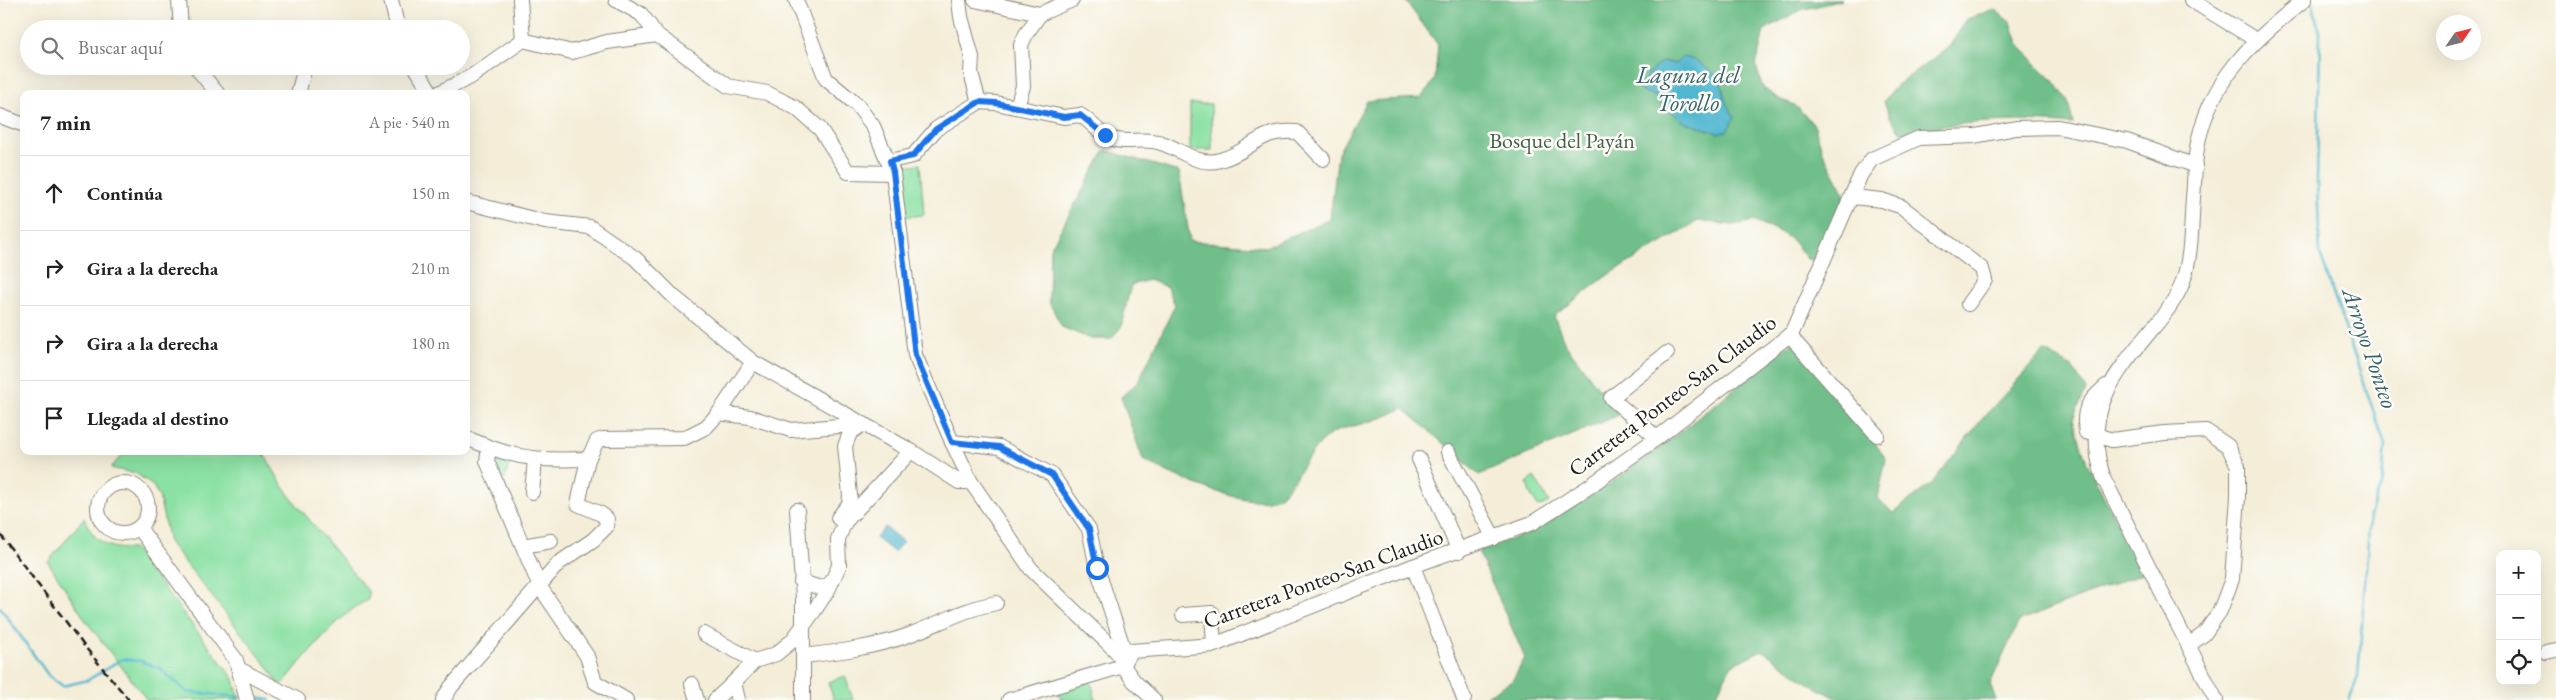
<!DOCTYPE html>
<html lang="es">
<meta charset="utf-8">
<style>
body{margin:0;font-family:"EB Garamond",serif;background:#f6f6f6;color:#222}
.controls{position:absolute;right:15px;bottom:15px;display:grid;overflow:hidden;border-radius:10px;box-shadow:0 5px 20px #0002}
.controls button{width:45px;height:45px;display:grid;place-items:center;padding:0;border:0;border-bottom:1px solid #e0e0e0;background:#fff;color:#222;font:25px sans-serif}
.compass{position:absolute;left:2436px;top:15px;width:45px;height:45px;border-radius:50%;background:#fff;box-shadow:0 5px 20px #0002;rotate:55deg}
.stop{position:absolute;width:15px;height:15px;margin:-11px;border:4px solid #1a73e8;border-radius:50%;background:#fff}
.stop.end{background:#1a73e8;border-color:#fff;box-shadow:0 1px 5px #0008}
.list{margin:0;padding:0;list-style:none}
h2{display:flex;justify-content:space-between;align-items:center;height:65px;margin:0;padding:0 20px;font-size:21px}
h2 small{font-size:16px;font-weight:400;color:#767676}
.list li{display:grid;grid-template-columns:32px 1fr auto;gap:15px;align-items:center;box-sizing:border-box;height:75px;padding:0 20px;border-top:1px solid #e0e0e0}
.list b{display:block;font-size:19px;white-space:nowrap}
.list em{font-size:16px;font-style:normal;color:#767676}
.icon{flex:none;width:28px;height:28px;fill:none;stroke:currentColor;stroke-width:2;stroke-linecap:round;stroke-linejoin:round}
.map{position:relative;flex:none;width:2556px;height:700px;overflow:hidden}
.search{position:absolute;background:#fff;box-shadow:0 5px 20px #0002;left:20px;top:20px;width:450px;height:55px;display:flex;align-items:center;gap:12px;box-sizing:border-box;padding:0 18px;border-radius:28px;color:#767676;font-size:19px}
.panel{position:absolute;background:#fff;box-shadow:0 5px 20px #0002;left:20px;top:90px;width:450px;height:365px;border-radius:10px}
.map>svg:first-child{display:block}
</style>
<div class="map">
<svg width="2556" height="700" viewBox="0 0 2556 700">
<rect width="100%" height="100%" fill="#fdfcf7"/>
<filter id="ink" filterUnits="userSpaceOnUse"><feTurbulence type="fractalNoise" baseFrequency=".02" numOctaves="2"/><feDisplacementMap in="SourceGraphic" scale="10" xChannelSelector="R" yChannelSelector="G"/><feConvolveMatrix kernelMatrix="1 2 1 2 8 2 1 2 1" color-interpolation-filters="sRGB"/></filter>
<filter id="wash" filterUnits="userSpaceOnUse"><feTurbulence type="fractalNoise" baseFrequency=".0096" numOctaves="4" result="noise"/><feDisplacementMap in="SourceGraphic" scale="20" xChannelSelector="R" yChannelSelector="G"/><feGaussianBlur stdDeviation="1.12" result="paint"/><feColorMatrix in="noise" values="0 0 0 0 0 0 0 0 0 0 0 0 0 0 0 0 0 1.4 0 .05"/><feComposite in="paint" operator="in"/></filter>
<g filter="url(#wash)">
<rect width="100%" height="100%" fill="#f4eed9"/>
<g fill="#8be1a4" stroke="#547e60">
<path d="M1190,104H1211L1212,150H1190Z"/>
<path d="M920,164L924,215L902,217L898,166Z"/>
<path d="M125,451H262L288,494L368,591V600C342,611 301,660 284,683L279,684L268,667L169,542L159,496L153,486L137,474L111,468Z"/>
<path d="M495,456L510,460L505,479L497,477L492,458Z"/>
<path d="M1534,477L1549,502L1538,507L1530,493L1527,483Z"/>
<path d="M84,518C94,542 109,550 134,549L234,679L239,700H147L86,621L48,562Z"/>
<path d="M845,676L853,700H834L828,682Z"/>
<path d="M1091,682L1096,700H1061L1060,696L1055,693Z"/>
</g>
<g fill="#70bf8a" stroke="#466e53">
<path d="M1405,0H1842L1801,10L1764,30L1756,66L1763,88L1781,100L1795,105L1814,125L1823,152L1847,200L1820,261L1807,259L1792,240L1778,231L1755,221L1733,225L1698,221L1605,277L1554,316L1565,344L1619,415L1479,475L1403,408C1394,413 1385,417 1375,420C1359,426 1343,426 1328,436C1309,451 1299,476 1283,493C1261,518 1168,473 1143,460L1121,397L1138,382L1175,305L1167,287L1149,280L1131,285L1121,327L1111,339H1090L1062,327L1049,302L1050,249L1105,150L1179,172L1190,241L1266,247L1330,219L1338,153L1367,101L1421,98L1435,79L1438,45Z"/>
<path d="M1994,9L2011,23L2018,43L2035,63L2055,82L2068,101L2073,124C2016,118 1957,122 1901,133L1891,119L1884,101L1895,87L1949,47L1967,19Z"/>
<path d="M1794,341L1832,382L1886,459L1878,498L1893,513L1932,483L1982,419L2044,351L2072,367L2086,390L2073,419L2087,463L2142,573L2019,621L1990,684L1996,700H1840L1810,684L1762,650L1732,665L1713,700H1480L1512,681L1525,658L1478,551L1535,531L1612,482L1670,440Z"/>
</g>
<g fill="#51b7d0" stroke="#366a76">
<path d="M1681,57L1696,60L1720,79L1727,105L1735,117L1727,131L1718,133L1684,122L1662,104L1657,97L1640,90C1642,79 1653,68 1663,61L1676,64Z"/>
<path d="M885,527L903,542L894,552L876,538Z"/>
</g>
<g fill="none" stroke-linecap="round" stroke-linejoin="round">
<g stroke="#51b7d0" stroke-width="2.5">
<path d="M2313,4L2320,36L2317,182L2320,254L2385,445L2382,482L2370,515L2358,677L2349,700"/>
<path d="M0,607L48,675L63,686L88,680L122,659L141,661L161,669L187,692L241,697"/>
<path d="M252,697L270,700"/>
</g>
</g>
</g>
<g filter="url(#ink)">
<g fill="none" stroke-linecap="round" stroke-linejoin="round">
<g stroke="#88857a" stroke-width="16">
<g id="minor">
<path d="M179,0L181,29"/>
<path d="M391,0L398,29"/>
<path d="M520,0L523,40"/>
<path d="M616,0L641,14L657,35"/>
<path d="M796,0L826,79L857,105L873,126L893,173L915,355L952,442L971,482L1031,569L1117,652L1123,662"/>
<path d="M959,0L961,17L972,57L971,73L979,102"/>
<path d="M975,0L1040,14"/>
<path d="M2191,0L2256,40"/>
<path d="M195,66L218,94"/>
<path d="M415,66L432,94"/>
<path d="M298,94L305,67"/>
<path d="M437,94L472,76L523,40L572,52L607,42L657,35L728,86L767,93L796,108L820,129L848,172L893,173"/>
<path d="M1017,107L1023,86L1021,45L1026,34L1040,14L1072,0"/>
<path d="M0,116L24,125"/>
<path d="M890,161L913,156L936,129L979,102L996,103L1064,117L1080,115C1091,121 1098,133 1110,138C1124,144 1137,139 1152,141C1176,143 1194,168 1220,160C1254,151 1256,129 1297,132L1323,159"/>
<path d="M1852,197L1882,200L1902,207L1982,269L1985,280L1968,304"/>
<path d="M466,202L545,222L590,227L635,258L674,297L753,362L911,451L959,482H971"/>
<path d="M1789,335L1877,435"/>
<path d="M2106,386C2089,401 2082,408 2086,432L2112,440L2164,433L2206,431L2228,446L2238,466V497L2232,579L2220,611L2204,634L2189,645"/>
<path d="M719,413L753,362"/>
<path d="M466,438L489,447"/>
<path d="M1657,438L1611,398L1667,353"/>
<path d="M952,442L999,447L1052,475L1089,529L1097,568L1123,647V666L1134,681L1154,700"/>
<path d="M1448,452L1494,538"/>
<path d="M1419,459L1459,551"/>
<circle cx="123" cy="508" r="25"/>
<path d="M532,492L535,460"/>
<path d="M797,510L803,598V700"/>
<path d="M838,518L849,504L850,495L845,446L850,433L863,424"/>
<path d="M140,529L236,660L247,700"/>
<path d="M523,546L551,541"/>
<path d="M1413,566L1464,699"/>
<path d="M801,582L821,588L830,584"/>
<path d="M1183,615L1212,613L1214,645"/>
<path d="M704,634L755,661L776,654L792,641L814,611L828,590L839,566L838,539L845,522L911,451"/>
<path d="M2546,652L2556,650"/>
<path d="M803,656C839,652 876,647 909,635C941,623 963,609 996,603"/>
<path d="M1123,666L1131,651L1214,645L1413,566L1532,523L1587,488L1657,438L1792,333L1861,174L1872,159L1919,138L1975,136L2016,128L2058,127L2127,141L2196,166"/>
<path d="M239,669L298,700"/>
<path d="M734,682L755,661"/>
<path d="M692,684L697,700"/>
<path d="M443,700L451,687L559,563L593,540L606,527L607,519L601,514L578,504L588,459"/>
<path d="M626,700L595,682L587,656L540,587L487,461L489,447C526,461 550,460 588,459L597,441L603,439L684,438L706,427L719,413L750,417L791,430L863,424"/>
<path d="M715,700L734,682L738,700"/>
<path d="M1009,700L1123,666"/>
<path d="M2216,700L2104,479C2081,413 2113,376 2153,328C2164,315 2176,300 2182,284C2192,257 2191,226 2193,198C2195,178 2194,157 2199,138C2214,74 2256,39 2304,0"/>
</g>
</g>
<use href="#minor" stroke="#fff" stroke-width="14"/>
<path stroke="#1c1c1c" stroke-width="2.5" stroke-dasharray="8 4" stroke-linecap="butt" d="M0,534L85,647L129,700"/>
</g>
</g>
<g fill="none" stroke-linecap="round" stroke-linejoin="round" filter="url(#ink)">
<path stroke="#1a73e8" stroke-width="6" d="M1097,568L1089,529L1052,475L999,447L952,442L915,355L893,172L890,161L913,156L936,129L979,102L996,103L1064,117L1080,115L1105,135"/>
</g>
<g text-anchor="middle" stroke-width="5" stroke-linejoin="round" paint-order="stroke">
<g font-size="22" fill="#43614c" stroke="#fdfcf7">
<text x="1562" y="148">Bosque del Payán</text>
</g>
<g font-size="22" fill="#1c1c1c" stroke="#fdfcf7">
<text transform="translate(1672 395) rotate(-37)" y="8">Carretera Ponteo-San Claudio</text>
<text transform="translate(1323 578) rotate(-20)" y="8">Carretera Ponteo-San Claudio</text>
</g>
<g font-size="24" font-style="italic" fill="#34626d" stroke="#fdfcf7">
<text x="1688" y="83">Laguna del<tspan x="1688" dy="28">Torollo</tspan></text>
<text transform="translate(2370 348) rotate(71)" y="8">Arroyo Ponteo</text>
</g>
</g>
</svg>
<div class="controls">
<button>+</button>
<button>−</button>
<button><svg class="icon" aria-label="locate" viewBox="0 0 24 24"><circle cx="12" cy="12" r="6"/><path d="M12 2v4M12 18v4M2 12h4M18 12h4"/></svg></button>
</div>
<svg class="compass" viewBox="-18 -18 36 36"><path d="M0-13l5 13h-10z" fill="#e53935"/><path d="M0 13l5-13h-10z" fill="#767676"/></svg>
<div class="stop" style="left:1097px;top:568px"></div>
<div class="stop end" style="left:1105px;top:135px"></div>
<div class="search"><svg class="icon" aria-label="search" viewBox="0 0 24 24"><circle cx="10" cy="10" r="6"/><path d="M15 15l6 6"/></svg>Buscar aquí</div>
<section class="panel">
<h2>7 min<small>A pie · 540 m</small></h2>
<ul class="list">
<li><svg class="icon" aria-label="ahead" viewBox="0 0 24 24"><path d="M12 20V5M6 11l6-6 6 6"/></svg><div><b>Continúa</b></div><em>150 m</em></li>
<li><svg class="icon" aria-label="right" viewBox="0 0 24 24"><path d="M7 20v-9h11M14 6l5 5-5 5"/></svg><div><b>Gira a la derecha</b></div><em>210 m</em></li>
<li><svg class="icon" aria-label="right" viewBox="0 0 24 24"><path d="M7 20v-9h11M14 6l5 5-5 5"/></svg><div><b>Gira a la derecha</b></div><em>180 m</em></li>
<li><svg class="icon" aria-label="arrive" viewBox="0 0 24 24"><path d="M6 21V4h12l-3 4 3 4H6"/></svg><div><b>Llegada al destino</b></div></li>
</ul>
</section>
</div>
